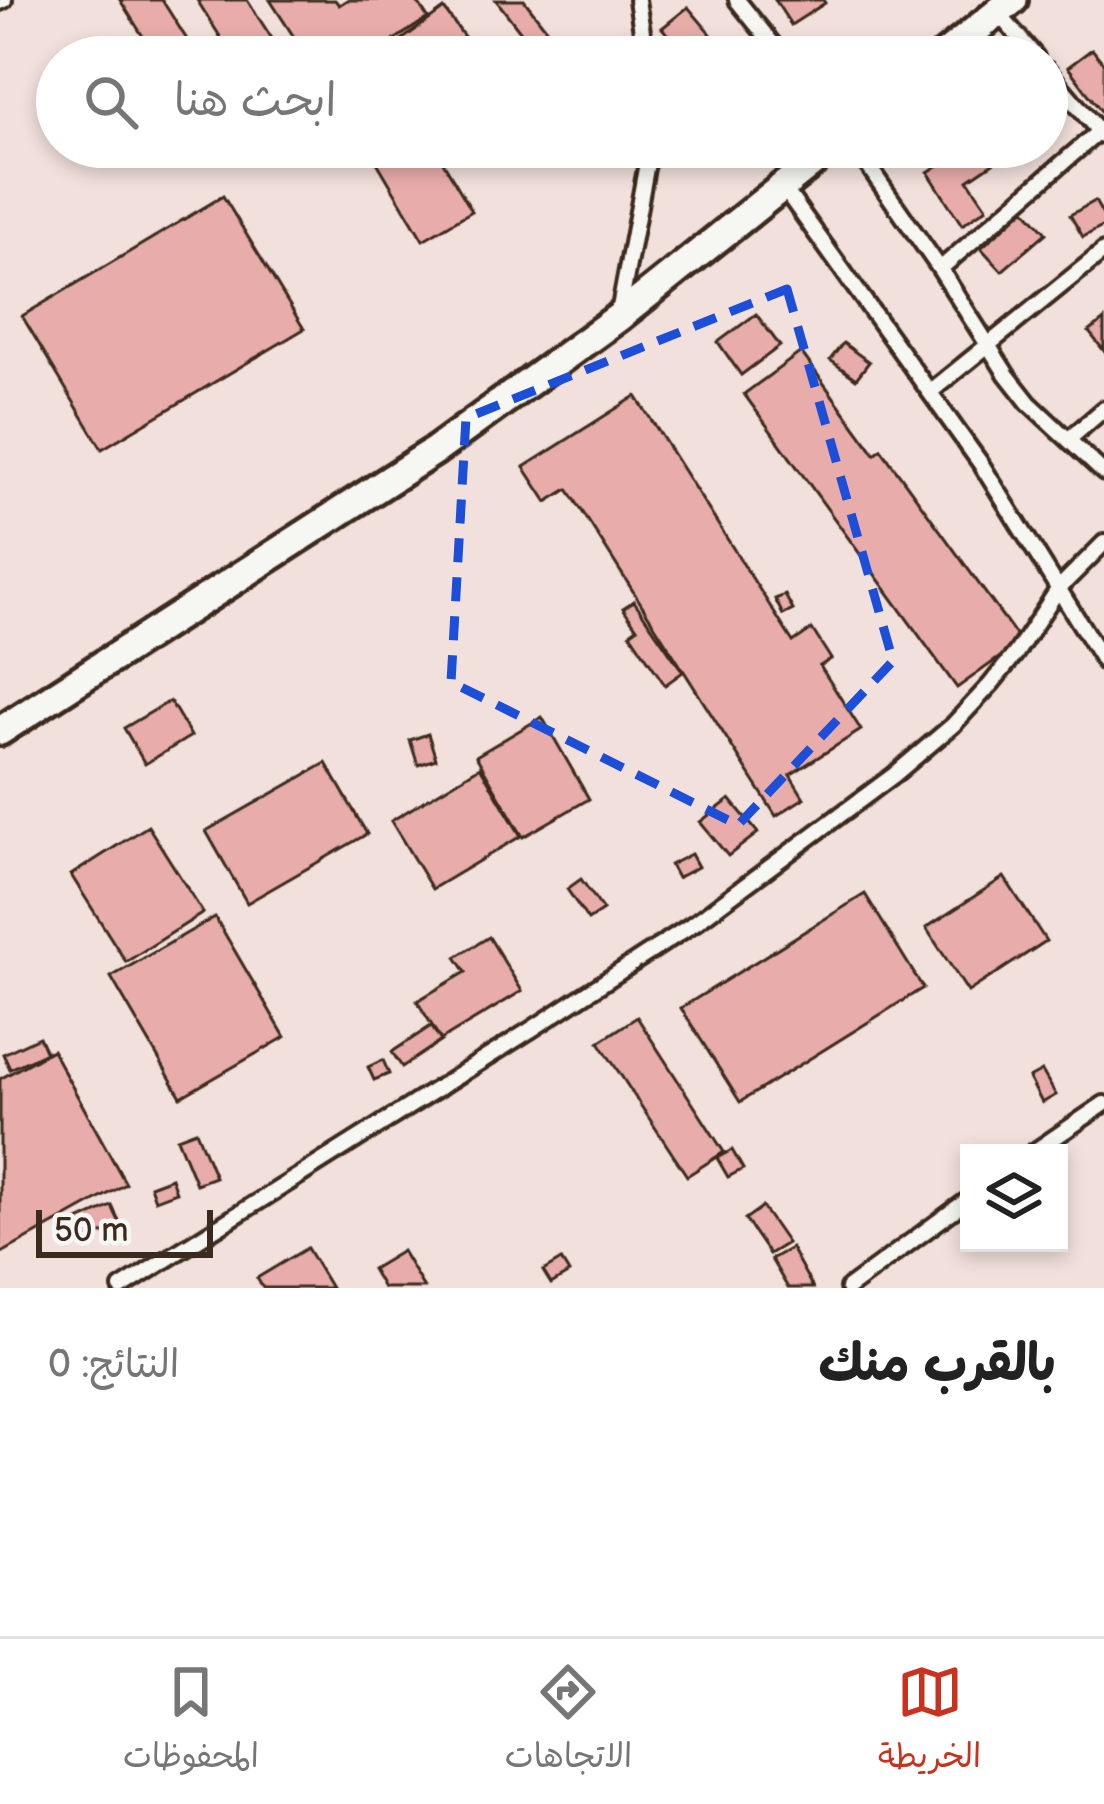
<!DOCTYPE html>
<html lang="ar">
<meta charset="utf-8">
<style>
body{margin:0;font-family:"Balsamiq Sans","Playpen Sans Arabic",sans-serif;background:#f6f6f6;color:#222;direction:rtl}
.controls{position:absolute;right:36px;bottom:36px;display:grid;overflow:hidden;border-radius:0px;box-shadow:0 6px 18px #0003}
.controls button{width:108px;height:108px;display:grid;place-items:center;padding:0;border:0;border-bottom:3px solid #e0e0e0;background:#fff;color:#222;font:60px sans-serif}
.scale{position:absolute;left:36px;bottom:30px;width:177px;box-sizing:border-box;padding-left:12px;border:6px solid #3b2a1e;border-top:0;font-size:33px;line-height:42px;white-space:nowrap;color:#3b2a1e;-webkit-text-stroke:9px #f6f6f2;paint-order:stroke}
.list{margin:0;padding:0;list-style:none}
h2{display:flex;justify-content:space-between;align-items:center;height:156px;margin:0;padding:0 48px;font-size:51px}
h2 small{font-size:39px;font-weight:400;color:#767676}
.icon{flex:none;width:66px;height:66px;fill:none;stroke:currentColor;stroke-width:2;stroke-linecap:round;stroke-linejoin:round}
.map{position:relative;flex:none;width:1104px;height:1288px;overflow:hidden;direction:ltr}
.search{position:absolute;background:#fff;box-shadow:0 6px 18px #0003;left:36px;right:36px;top:36px;height:132px;display:flex;align-items:center;gap:30px;box-sizing:border-box;padding:0 42px;border-radius:66px;color:#767676;font-size:45px}
.sheet{height:348px;background:#fff}
nav{display:flex;justify-content:space-around;align-items:center;box-sizing:border-box;height:168px;border-top:3px solid #e0e0e0;background:#fff;font-size:33px;color:#767676}
nav a{display:grid;justify-items:center;gap:6px}
nav .on{color:#c8321e}
.map>svg:first-child{display:block}
</style>
<div class="map">
<svg width="1104" height="1288" viewBox="0 0 1104 1288">
<rect width="100%" height="100%" fill="#f2e0dc"/>
<filter id="ink" filterUnits="userSpaceOnUse"><feTurbulence type="fractalNoise" baseFrequency=".00833" numOctaves="2"/><feDisplacementMap in="SourceGraphic" scale="24" xChannelSelector="R" yChannelSelector="G"/><feConvolveMatrix kernelMatrix="1 2 1 2 8 2 1 2 1" color-interpolation-filters="sRGB"/></filter>
<g filter="url(#ink)">
<g fill="#e8adaa" stroke="#3b2a1e" stroke-width="3">
<path d="M120,0H162L198,57H156Z"/>
<path d="M197,0H247L284,57H233Z"/>
<path d="M270,0H335L339,5L347,0H416L428,18L368,57H307Z"/>
<path d="M496,0H524L562,49L550,57H540Z"/>
<path d="M775,0H824L825,3L791,25Z"/>
<path d="M688,7L715,39L693,57H686L662,28Z"/>
<path d="M444,9L465,38L438,57H378Z"/>
<path d="M1092,49L1104,64V115L1068,67Z"/>
<path d="M368,147H434L472,211L423,240Z"/>
<path d="M967,147H1009L1011,151L968,180L987,208L962,225L928,172Z"/>
<path d="M223,196L304,329L102,449L22,316Z"/>
<path d="M1095,201L1104,217V226L1083,237L1070,215Z"/>
<path d="M1025,209L1046,233L1002,271L981,248Z"/>
<path d="M756,314L780,346L741,375L718,342Z"/>
<path d="M1104,320V351L1089,332Z"/>
<path d="M843,343L869,362L856,379L830,360Z"/>
<path d="M801,352L875,454L881,449L1021,642L957,688L744,394Z"/>
<path d="M636,396L793,642L812,629L831,659L820,666L861,730L790,775L804,798L776,816L568,489L547,502L524,467Z"/>
<path d="M785,595L793,610L783,615L775,599Z"/>
<path d="M634,601L683,672L665,685L630,633L637,628L623,608Z"/>
<path d="M170,701L191,736L145,764L124,728Z"/>
<path d="M542,717L589,799L523,837L476,756Z"/>
<path d="M428,734L436,759L418,765L410,740Z"/>
<path d="M326,763L367,834L247,903L206,831Z"/>
<path d="M480,767L521,836L432,889L391,821Z"/>
<path d="M730,799L758,833L728,856L700,822Z"/>
<path d="M148,826L203,913L126,962L71,875Z"/>
<path d="M691,854L698,867L677,878L670,865Z"/>
<path d="M1004,877L1046,941L968,992L926,928Z"/>
<path d="M581,879L603,910L588,920L567,889Z"/>
<path d="M865,894L923,988L740,1102L681,1008Z"/>
<path d="M215,917L285,1037L181,1097L111,977Z"/>
<path d="M489,937L522,991L441,1040L417,1001L466,972L456,957Z"/>
<path d="M637,1017L724,1152L687,1176L599,1042Z"/>
<path d="M431,1026L441,1041L402,1067L392,1052Z"/>
<path d="M39,1037L46,1052L10,1069L3,1054Z"/>
<path d="M52,1050L126,1184L0,1254V1079Z"/>
<path d="M383,1060L389,1074L374,1080L368,1067Z"/>
<path d="M1042,1071L1056,1095L1042,1103L1029,1078Z"/>
<path d="M196,1131L215,1177L196,1184L177,1138Z"/>
<path d="M732,1150L743,1169L728,1177L717,1158Z"/>
<path d="M171,1178L176,1192L155,1200L150,1186Z"/>
<path d="M112,1206L121,1225L70,1249L61,1229Z"/>
<path d="M762,1207L787,1243L769,1254L745,1219Z"/>
<path d="M307,1248L331,1288H263L257,1278Z"/>
<path d="M791,1248L813,1288H788L771,1259Z"/>
<path d="M402,1251L424,1288H383L372,1269Z"/>
<path d="M561,1260L569,1273L551,1284L543,1271Z"/>
</g>
<g fill="none" stroke-linecap="round" stroke-linejoin="round">
<g stroke="#3b2a1e" stroke-width="22">
<g id="lane">
<path d="M637,0L646,57"/>
<path d="M737,0L783,57"/>
<path d="M0,2L4,0"/>
<path d="M997,12L1036,57"/>
<path d="M1047,70L1102,135"/>
<path d="M855,147L940,269L1007,375L1029,403L1104,473"/>
<path d="M783,187L981,464L1104,662"/>
<path d="M940,269L1104,127"/>
<path d="M619,313L650,147"/>
<path d="M930,392L1104,251"/>
<path d="M1069,439L1104,409"/>
<path d="M1032,1153L1104,1104"/>
<path d="M121,1288L532,1029L696,922L894,775L953,725L991,684L1016,653L1059,588L1104,543"/>
<path d="M848,1288L969,1199"/>
</g>
</g>
<g stroke="#3b2a1e" stroke-width="36">
<g id="street">
<path d="M942,57L1013,0"/>
<path d="M0,731L436,450L619,317L832,147"/>
</g>
</g>
<use href="#lane" stroke="#f6f6f2" stroke-width="14"/>
<use href="#street" stroke="#f6f6f2" stroke-width="27"/>
</g>
</g>
<path fill="none" stroke="#1d4ed8" stroke-width="9" stroke-dasharray="24 15" stroke-linejoin="round" d="M787,289L893,661L738,825L451,682L466,418Z"/>
</svg>
<div class="controls">
<button><svg class="icon" aria-label="layers" viewBox="0 0 24 24"><path d="M12 4l9 5-9 5-9-5zM3 14l9 5 9-5"/></svg></button>
</div>
<div class="scale">50 m</div>
<div class="search"><svg class="icon" aria-label="search" viewBox="0 0 24 24"><circle cx="10" cy="10" r="6"/><path d="M15 15l6 6"/></svg>ابحث هنا</div>
</div>
<section class="sheet">
<h2>بالقرب منك<small>النتائج: 0</small></h2>
<ul class="list">
</ul>
</section>
<nav>
<a class="on"><svg class="icon" aria-label="map" viewBox="0 0 24 24"><path d="M3 6l6-2 6 2 6-2v14l-6 2-6-2-6 2zM9 4v14M15 6v14"/></svg>الخريطة</a>
<a><svg class="icon" aria-label="directions" viewBox="0 0 24 24"><path d="M12 3l9 9-9 9-9-9zM9 14v-3h6M13 9l2 2-2 2"/></svg>الاتجاهات</a>
<a><svg class="icon" aria-label="saved" viewBox="0 0 24 24"><path d="M7 4h10v16l-5-4-5 4z"/></svg>المحفوظات</a>
</nav>
